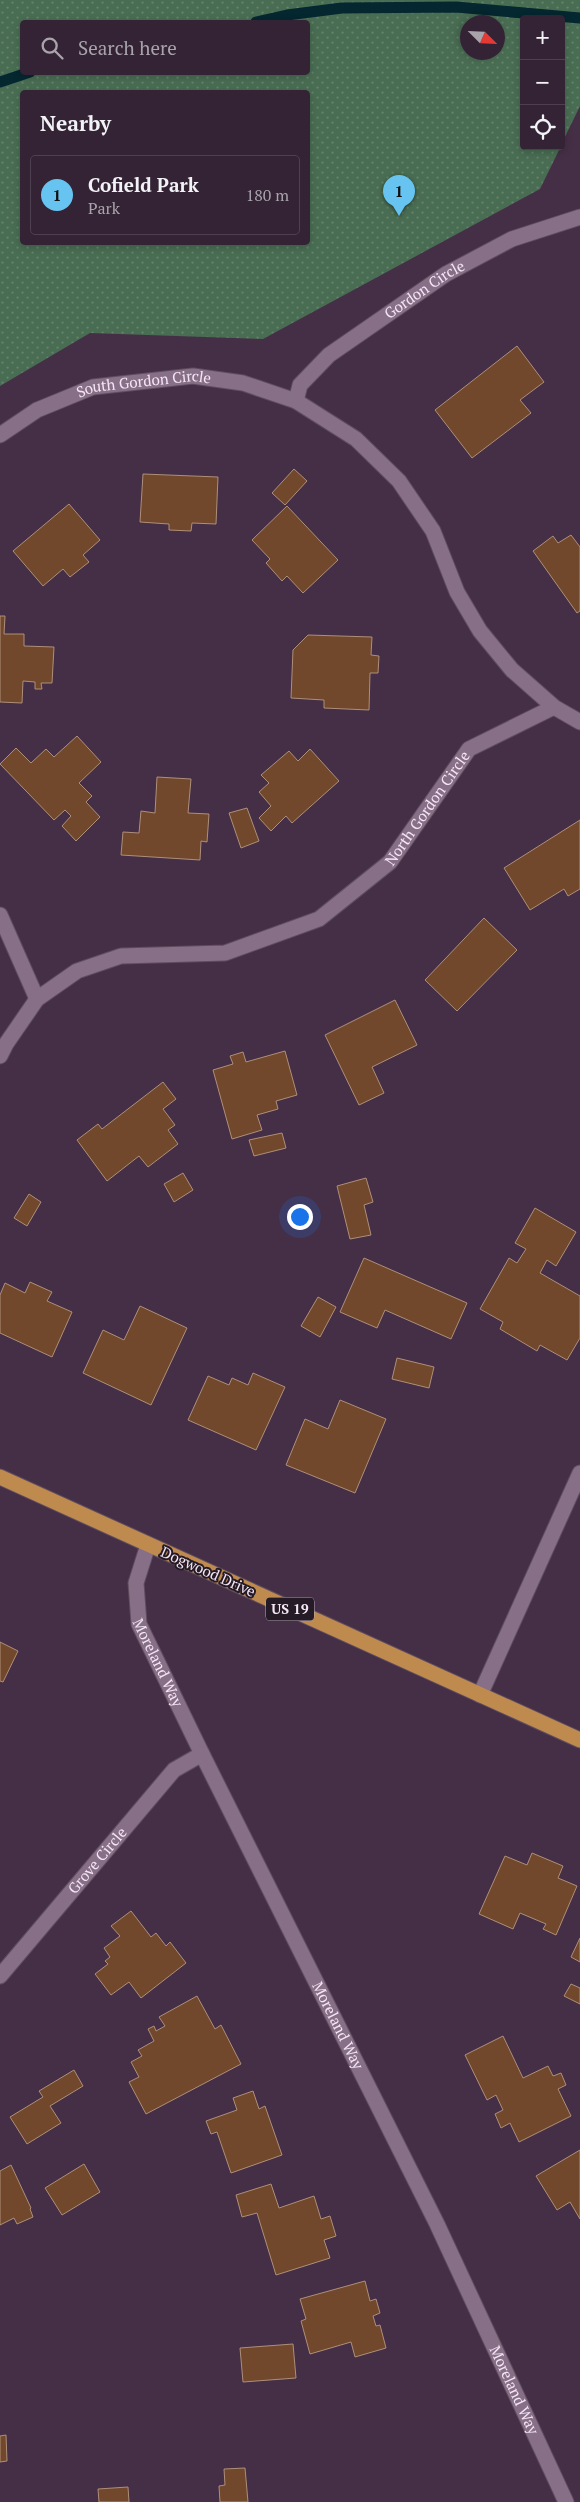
<!DOCTYPE html>
<meta charset="utf-8">
<style>
body{margin:0;font-family:"PT Serif",serif;background:#3f2f40;color:#f1f3f6}
.controls{position:absolute;right:15px;top:15px;display:grid;overflow:hidden;border-radius:5px;box-shadow:0 2px 8px #0003}
.controls button{width:45px;height:45px;display:grid;place-items:center;padding:0;border:0;border-bottom:1px solid #4e404f;background:#342334;color:#f1f3f6;font:25px sans-serif}
.compass{position:absolute;left:460px;top:15px;width:45px;height:45px;border-radius:50%;background:#342334;box-shadow:0 2px 8px #0003;rotate:114deg}
.you{position:absolute;left:299px;top:1216px;width:18px;height:18px;margin:-12px;border:4px solid #fff;border-radius:50%;background:#1a73e8;box-shadow:0 0 0 8px #1a73e833}
.badge{display:grid;place-items:center;width:32px;height:32px;border-radius:50%;background:#67c4f0;color:#111;font-size:16px;font-weight:700}
.pin{position:absolute;translate:-50% -41px;filter:drop-shadow(0 1px 2px #0008)}
.pin::after{content:'';position:absolute;top:26px;width:18px;height:15px;background:inherit;clip-path:polygon(0 0,100% 0,50% 100%)}
.list{margin:0;padding:0;list-style:none}
h2{display:flex;justify-content:space-between;align-items:center;height:65px;margin:0;padding:0 20px;font-size:21px}
h2 small{font-size:16px;font-weight:400;color:#a9a4ac}
.list li{display:grid;grid-template-columns:32px 1fr auto;gap:15px;align-items:center;box-sizing:border-box;height:80px;margin:0 10px 10px;padding:0 10px;border:1px solid #4e404f;border-radius:5px}
.list b{display:block;font-size:19px;white-space:nowrap}
.list p{margin:0;font-size:16px;white-space:nowrap;color:#a9a4ac}
.list em{font-size:16px;font-style:normal;color:#a9a4ac}
.icon{flex:none;width:28px;height:28px;fill:none;stroke:currentColor;stroke-width:2;stroke-linecap:round;stroke-linejoin:round}
.map{position:relative;flex:none;width:580px;height:2502px;overflow:hidden}
.search{position:absolute;background:#342334;box-shadow:0 2px 8px #0003;left:20px;top:20px;width:290px;height:55px;display:flex;align-items:center;gap:12px;box-sizing:border-box;padding:0 18px;border-radius:5px;color:#a9a4ac;font-size:19px}
.panel{position:absolute;background:#342334;box-shadow:0 2px 8px #0003;left:20px;top:90px;width:290px;height:155px;border-radius:5px}
.map>svg:first-child{display:block}
</style>
<div class="map">
<svg width="580" height="2502" viewBox="0 0 580 2502">
<defs>
<pattern id="grass-dots" width="8" height="8" patternUnits="userSpaceOnUse" patternTransform="scale(1.25)"><rect width="8" height="8" fill="#496d53"/><path d="M2 2h.1M6 6h.1" fill="none" stroke="#64826c" stroke-width="1.8" stroke-linecap="round"/></pattern>
</defs>
<rect width="100%" height="100%" fill="#452f46"/>
<path fill="url(#grass-dots)" fill-rule="evenodd" d="M0,0H580V106L561,145V19H524V146H561L540,189L263,339L90,333L0,386ZM22,22H308V72H22ZM468,22H498V52H468ZM22,92H308V242H22Z"/>
<g fill="none" stroke-linecap="round" stroke-linejoin="round">
<g stroke="#052730" stroke-width="11">
<path d="M256,22L287,15L342,8L456,7L580,18"/>
<path d="M0,82L30,72"/>
</g>
</g>
<g fill="#71482b" stroke="#ae8f7a">
<path d="M517,346L544,382L520,400L531,413L472,458L435,410Z"/>
<path d="M294,469L307,481L285,505L272,493Z"/>
<path d="M143,474L218,477L216,524L192,523L191,531L169,530V524L140,522Z"/>
<path d="M69,504L100,540L83,555L89,562L70,577L63,569L43,586L13,551Z"/>
<path d="M287,506L338,560L303,593L287,576L282,581L266,563L270,559L252,540Z"/>
<path d="M571,535L580,547V611L577,613L533,551L553,536L558,543Z"/>
<path d="M0,616H5L4,634H24V646L54,647L52,683H41L42,689H35V682L23,681L22,703L0,702Z"/>
<path d="M308,635L372,637L371,655L379,656L378,673H370L369,710L324,708V700L291,698L293,650Z"/>
<path d="M77,736L101,762L79,783L92,796L86,802L100,817L76,841L62,826L71,816L65,810L54,820L0,764L16,748L31,763L46,749L54,757Z"/>
<path d="M310,749L339,781L292,823L286,816L271,831L259,818L271,806L259,792L269,783L261,775L289,751L298,761Z"/>
<path d="M157,777L191,779L188,813L209,814L207,842L201,841L200,860L121,855L123,832L139,833L141,811L155,813Z"/>
<path d="M247,808L259,841L241,848L229,813Z"/>
<path d="M580,820V889L568,896L564,889L530,910L504,868Z"/>
<path d="M484,918L517,950L457,1011L425,980Z"/>
<path d="M395,1000L417,1045L372,1067L384,1093L359,1105L325,1035Z"/>
<path d="M285,1051L297,1095L276,1101L278,1109L257,1115L262,1130L232,1139L213,1070L233,1064L230,1056L243,1052L246,1062Z"/>
<path d="M163,1082L176,1099L163,1109L175,1125L168,1130L178,1144L148,1167L139,1156L107,1181L77,1140L98,1124L102,1129Z"/>
<path d="M282,1133L286,1148L254,1156L249,1140Z"/>
<path d="M183,1173L193,1190L174,1202L164,1184Z"/>
<path d="M366,1178L373,1202L364,1205L371,1235L350,1239L337,1186Z"/>
<path d="M29,1194L41,1202L27,1226L14,1218Z"/>
<path d="M535,1208L576,1232L556,1266L547,1260L540,1273L580,1296V1338L567,1360L540,1345L537,1351L500,1329L503,1322L480,1309L509,1258L517,1263L526,1249L515,1243Z"/>
<path d="M364,1258L467,1303L451,1339L385,1310L377,1328L340,1312Z"/>
<path d="M30,1282L52,1292L47,1301L72,1312L52,1357L0,1333V1295L5,1283L25,1293Z"/>
<path d="M318,1297L336,1307L320,1337L301,1326Z"/>
<path d="M140,1306L187,1328L151,1405L83,1373L103,1330L124,1340Z"/>
<path d="M397,1358L434,1367L429,1388L392,1379Z"/>
<path d="M253,1373L285,1387L256,1450L188,1420L208,1376L229,1385L232,1378L248,1385Z"/>
<path d="M340,1400L386,1419L355,1493L286,1465L305,1419L328,1429Z"/>
<path d="M0,1642L18,1651L3,1682L0,1681Z"/>
<path d="M532,1853L563,1866L558,1878L577,1886L556,1935L543,1929L546,1924L520,1913L513,1929L479,1914L505,1856L527,1865Z"/>
<path d="M131,1911L151,1937L156,1933L166,1946L170,1942L186,1963L141,1998L129,1982L111,1995L95,1974L108,1964L105,1961L110,1957L104,1948L120,1936L111,1926Z"/>
<path d="M580,1938V1962L571,1957Z"/>
<path d="M571,1984L580,1988V2004L564,1996Z"/>
<path d="M197,1996L215,2029L221,2025L241,2064L146,2114L129,2082L139,2077L131,2062L142,2056L138,2050L154,2041L148,2029L154,2026L156,2031L165,2026L159,2017Z"/>
<path d="M503,2036L523,2078L548,2066L553,2076L561,2073L566,2085L558,2089L571,2116L519,2142L510,2123L501,2128L495,2114L503,2110L496,2095L487,2100L465,2055Z"/>
<path d="M74,2070L83,2086L50,2106L61,2123L27,2144L10,2117L43,2097L39,2091Z"/>
<path d="M253,2091L259,2109L265,2106L282,2155L231,2173L217,2132L211,2134L206,2121L237,2110L233,2098Z"/>
<path d="M580,2150V2219L570,2202L557,2210L536,2176Z"/>
<path d="M84,2164L100,2192L62,2215L45,2188Z"/>
<path d="M11,2165L31,2208L30,2209L33,2217L17,2224L14,2218L0,2225V2171Z"/>
<path d="M271,2184L279,2208L314,2196L321,2219L330,2216L336,2236L324,2240L330,2258L276,2275L257,2213L242,2217L236,2195Z"/>
<path d="M365,2281L370,2301L376,2299L380,2313L373,2316L376,2326L380,2325L386,2348L355,2357L351,2342L310,2354L301,2321L306,2319L300,2299Z"/>
<path d="M293,2344L296,2378L243,2382L240,2348Z"/>
<path d="M6,2435L7,2461L0,2462V2436Z"/>
<path d="M245,2468L248,2502H220L219,2486L225,2485L224,2469Z"/>
<path d="M128,2487L129,2502H99L98,2489Z"/>
</g>
<g fill="none" stroke-linecap="round" stroke-linejoin="round">
<g stroke="#5f4d60" stroke-width="17">
<path id="lane" d="M480,1695L580,1473"/>
</g>
<g stroke="#5f4d60" stroke-width="17">
<g id="street">
<path id="s1" d="M296,401L300,385L329,355L446,274L512,239L580,217"/>
<path id="s2" d="M0,435L37,410L93,387L193,376L243,383L296,401L356,439L399,481L433,531L457,592L480,631L512,670L554,707L580,722"/>
<path d="M0,915L37,999"/>
<path id="s3" d="M0,1056L6,1044L37,999L77,971L121,956L225,953L319,919L390,862L469,749L554,707"/>
<path id="s4" d="M148,1545L136,1583L139,1624L202,1754L437,2224L566,2502"/>
<path id="s5" d="M0,1976L174,1770L202,1754"/>
</g>
</g>
<g stroke="#5f4d60" stroke-width="17">
<path id="primary" d="M0,1477L580,1740"/>
</g>
<use href="#lane" stroke="#876f88" stroke-width="15"/>
<use href="#street" stroke="#876f88" stroke-width="15"/>
<use href="#primary" stroke="#bf8a4e" stroke-width="15"/>
</g>
<g text-anchor="middle" stroke-width="4" stroke-linejoin="round" paint-order="stroke">
<rect fill="#251b26" stroke="#b6a9b7" stroke-width="1" x="266" y="1597.5" width="48" height="23" rx="4"/>
<g font-size="14" font-weight="bold" fill="#f4e6f5">
<text x="290" y="1614">US 19</text>
</g>
<g font-size="15" fill="#f4e6f5" stroke="#251b26">
<text dy="5" stroke="none"><textPath href="#s1" startOffset="174">Gordon Circle</textPath></text>
<text dy="5" stroke="none"><textPath href="#s2" startOffset="156">South Gordon Circle</textPath></text>
<text dy="5" stroke="none"><textPath href="#s3" startOffset="524">North Gordon Circle</textPath></text>
<text transform="translate(208 1572) rotate(24)" y="5">Dogwood Drive</text>
<text dy="5" stroke="none"><textPath href="#s4" startOffset="124">Moreland Way</textPath></text>
<text dy="5" stroke="none"><textPath href="#s5" startOffset="151">Grove Circle</textPath></text>
<text dy="5" stroke="none"><textPath href="#s4" startOffset="529">Moreland Way</textPath></text>
<text dy="5" stroke="none"><textPath href="#s4" startOffset="934">Moreland Way</textPath></text>
</g>
</g>
</svg>
<div class="controls">
<button>+</button>
<button>−</button>
<button><svg class="icon" aria-label="locate" viewBox="0 0 24 24"><circle cx="12" cy="12" r="6"/><path d="M12 2v4M12 18v4M2 12h4M18 12h4"/></svg></button>
</div>
<svg class="compass" viewBox="-18 -18 36 36"><path d="M0-13l5 13h-10z" fill="#e53935"/><path d="M0 13l5-13h-10z" fill="#a9a4ac"/></svg>
<div class="you"></div>
<div class="pin badge" style="left:399px;top:216px">1</div>
<div class="search"><svg class="icon" aria-label="search" viewBox="0 0 24 24"><circle cx="10" cy="10" r="6"/><path d="M15 15l6 6"/></svg>Search here</div>
<section class="panel">
<h2>Nearby<small></small></h2>
<ul class="list">
<li><span class="badge">1</span><div><b>Cofield Park</b><p>Park</p></div><em>180 m</em></li>
</ul>
</section>
</div>
